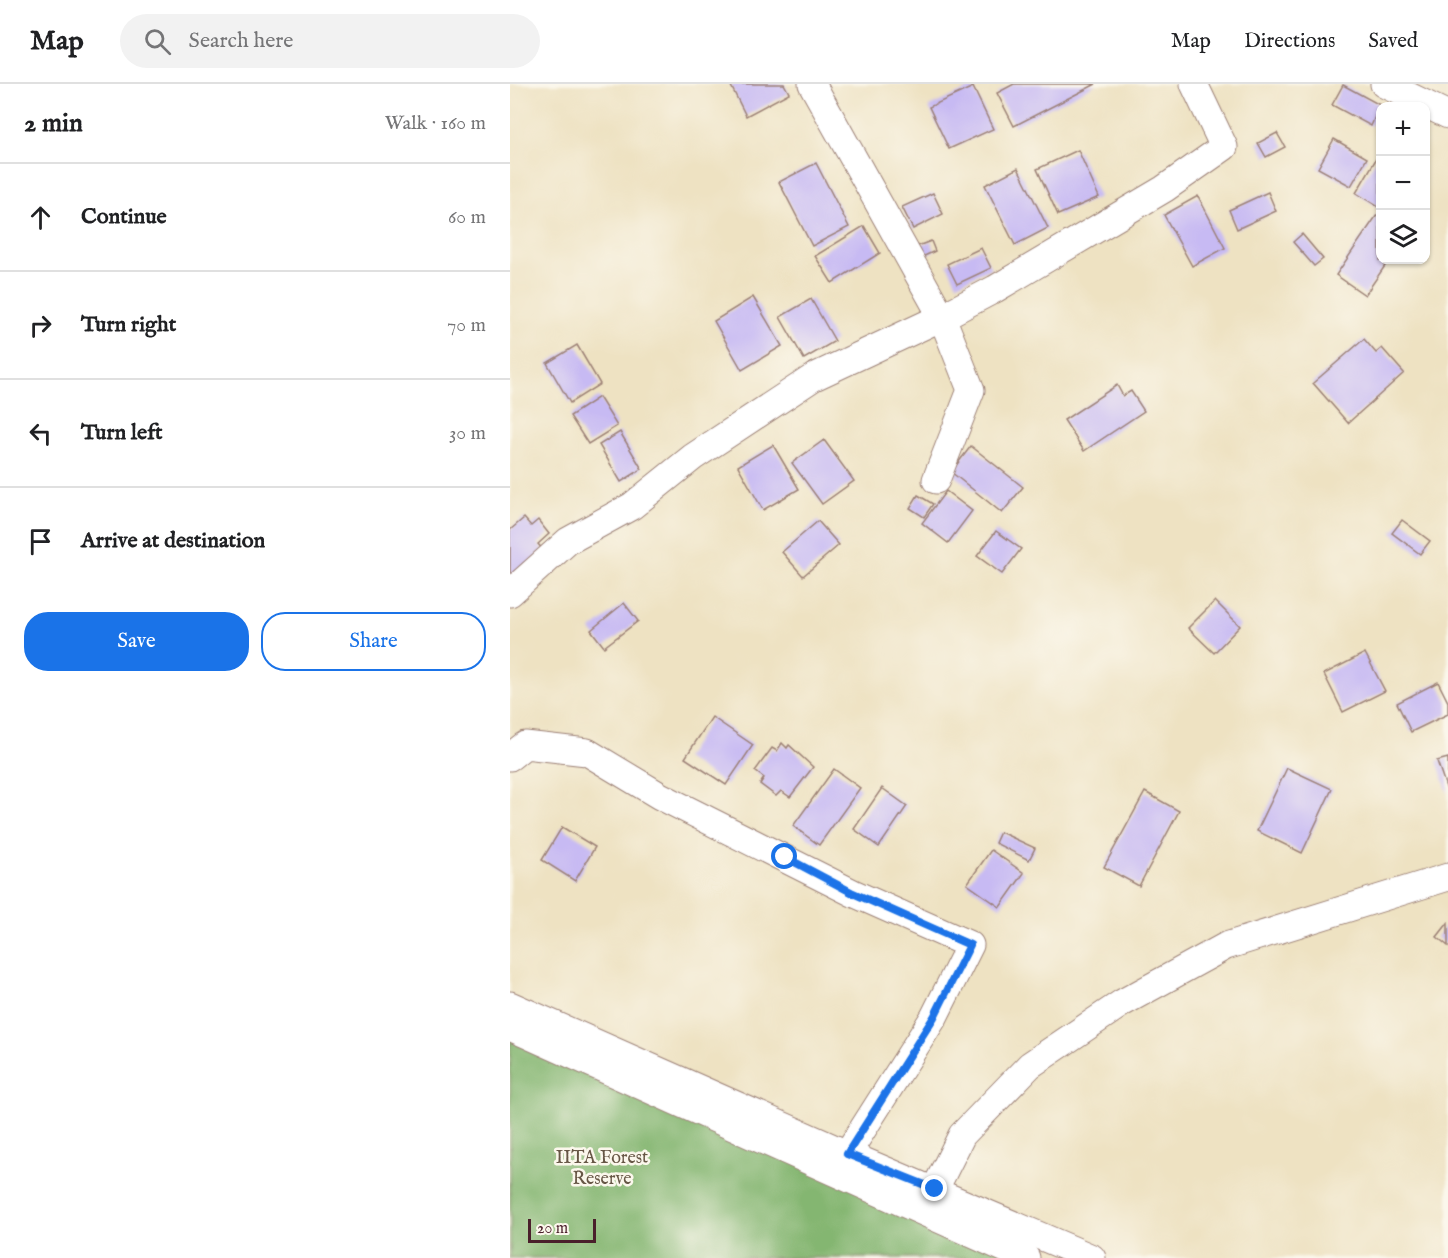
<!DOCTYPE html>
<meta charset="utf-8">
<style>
body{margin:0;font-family:"IM FELL English",serif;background:#f2f2f2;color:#202124}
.controls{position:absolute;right:18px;top:18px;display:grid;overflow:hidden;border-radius:12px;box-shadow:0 2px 4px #0004}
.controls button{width:54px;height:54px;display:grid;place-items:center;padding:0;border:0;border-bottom:2px solid #e0e0e0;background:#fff;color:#202124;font:30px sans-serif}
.scale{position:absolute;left:18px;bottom:15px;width:68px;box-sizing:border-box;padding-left:6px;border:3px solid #4a1f2b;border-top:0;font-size:16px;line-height:21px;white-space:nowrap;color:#4a1f2b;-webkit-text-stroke:4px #fbf7ec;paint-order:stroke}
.stop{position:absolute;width:18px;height:18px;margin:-14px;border:4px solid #1a73e8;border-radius:50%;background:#fff}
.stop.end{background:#1a73e8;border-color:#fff;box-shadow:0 2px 6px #0008}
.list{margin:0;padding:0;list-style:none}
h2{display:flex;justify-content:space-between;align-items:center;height:78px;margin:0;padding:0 24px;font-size:26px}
h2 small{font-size:20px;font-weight:400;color:#757577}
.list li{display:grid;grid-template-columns:39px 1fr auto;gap:18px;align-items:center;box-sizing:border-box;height:108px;padding:0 24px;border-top:2px solid #e0e0e0}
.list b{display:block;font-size:22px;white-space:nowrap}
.list em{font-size:20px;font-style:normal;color:#757577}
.actions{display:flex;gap:12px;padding:18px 24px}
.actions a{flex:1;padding:14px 0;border:2px solid #1a73e8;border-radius:24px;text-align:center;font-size:21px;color:#1a73e8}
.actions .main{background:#1a73e8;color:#fff}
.icon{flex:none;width:33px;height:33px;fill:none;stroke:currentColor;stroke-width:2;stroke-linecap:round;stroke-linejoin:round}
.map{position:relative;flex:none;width:938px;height:1174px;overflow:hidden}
header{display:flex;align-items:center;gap:36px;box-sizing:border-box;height:84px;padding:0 30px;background:#fff;border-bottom:2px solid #e0e0e0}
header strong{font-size:28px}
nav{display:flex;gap:33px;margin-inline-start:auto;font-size:21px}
.search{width:420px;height:54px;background:#f2f2f2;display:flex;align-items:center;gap:15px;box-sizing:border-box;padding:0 21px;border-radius:33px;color:#757577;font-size:22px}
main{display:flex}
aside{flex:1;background:#fff}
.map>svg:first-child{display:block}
</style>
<header>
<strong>Map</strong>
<div class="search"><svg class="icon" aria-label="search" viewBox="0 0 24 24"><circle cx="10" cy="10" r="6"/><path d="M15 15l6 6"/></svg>Search here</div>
<nav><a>Map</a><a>Directions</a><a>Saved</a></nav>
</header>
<main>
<aside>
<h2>2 min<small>Walk · 160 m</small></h2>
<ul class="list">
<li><svg class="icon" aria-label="ahead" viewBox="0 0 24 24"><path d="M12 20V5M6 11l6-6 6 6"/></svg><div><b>Continue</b></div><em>60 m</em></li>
<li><svg class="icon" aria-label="right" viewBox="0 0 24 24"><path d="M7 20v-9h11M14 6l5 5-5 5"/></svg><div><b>Turn right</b></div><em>70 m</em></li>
<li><svg class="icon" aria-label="left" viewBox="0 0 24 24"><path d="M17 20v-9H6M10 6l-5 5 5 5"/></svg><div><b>Turn left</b></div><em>30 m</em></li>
<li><svg class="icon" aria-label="arrive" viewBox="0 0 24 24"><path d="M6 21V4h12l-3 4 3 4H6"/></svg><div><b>Arrive at destination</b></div></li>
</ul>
<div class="actions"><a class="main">Save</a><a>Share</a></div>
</aside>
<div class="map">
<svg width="938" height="1174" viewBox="0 0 938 1174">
<rect width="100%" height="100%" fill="#fbf7ec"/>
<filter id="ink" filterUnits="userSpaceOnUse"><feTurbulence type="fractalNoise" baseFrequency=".0167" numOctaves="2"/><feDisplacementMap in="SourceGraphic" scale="12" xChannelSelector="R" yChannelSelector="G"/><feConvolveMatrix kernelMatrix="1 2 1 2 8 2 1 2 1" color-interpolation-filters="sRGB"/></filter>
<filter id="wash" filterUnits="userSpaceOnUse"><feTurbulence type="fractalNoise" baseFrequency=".008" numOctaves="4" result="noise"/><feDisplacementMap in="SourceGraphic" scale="24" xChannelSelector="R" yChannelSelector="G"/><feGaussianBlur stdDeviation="1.35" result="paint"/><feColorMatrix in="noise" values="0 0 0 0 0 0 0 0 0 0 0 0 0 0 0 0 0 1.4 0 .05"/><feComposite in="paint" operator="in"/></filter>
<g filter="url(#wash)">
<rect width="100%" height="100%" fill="#eee2c2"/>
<path fill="#84b671" stroke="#676a4e" stroke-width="1.5" d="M0,943L516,1174H0Z"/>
<g id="blocks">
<g fill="#c7baf3">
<path d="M220,0H274L279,9L236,32Z"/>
<path d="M504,0H586L504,42L487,9Z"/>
<path d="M833,1L870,21L861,42L822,21Z"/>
<path d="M463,3L483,45L439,65L419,23Z"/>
<path d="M767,49L775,63L756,73L748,59Z"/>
<path d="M824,55L857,74L841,102L808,84Z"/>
<path d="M568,66L589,113L548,131L527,85Z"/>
<path d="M866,75L870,77V124L846,109Z"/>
<path d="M306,79L339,143L302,162L269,98Z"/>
<path d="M508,84L538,144L505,161L475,101Z"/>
<path d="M758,108L766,127L727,145L719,126Z"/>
<path d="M423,109L433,130L403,145L392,123Z"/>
<path d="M688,112L715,164L682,182L654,131Z"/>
<path d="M867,131L870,134V176H879L855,211L826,191Z"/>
<path d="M354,142L370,169L322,199L305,172Z"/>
<path d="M792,150L813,175L804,182L783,158Z"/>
<path d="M421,157L425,167L410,174L405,163Z"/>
<path d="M471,164L481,184L447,200L437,180Z"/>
<path d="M243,213L272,262L232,286L204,237Z"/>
<path d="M301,215L325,257L294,275L270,233Z"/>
<path d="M854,255L866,269L872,264L894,289L838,339L803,299Z"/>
<path d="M67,261L90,300L60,319L37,279Z"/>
<path d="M607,301L613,312L621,307L634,327L574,367L554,336Z"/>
<path d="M89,313L107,342L78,360L60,332Z"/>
<path d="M110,348L132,385L111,398L89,361Z"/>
<path d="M314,356L344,397L312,420L282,379Z"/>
<path d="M263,361L289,405L253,426L228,382Z"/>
<path d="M461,362L513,403L492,429L441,388Z"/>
<path d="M436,407L462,427L438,459L412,439Z"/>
<path d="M408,411L423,420L414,433L400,424Z"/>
<path d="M14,434L21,442L28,436L39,450L28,460L36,469L0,500V446Z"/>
<path d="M892,436L920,457L910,470L882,449Z"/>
<path d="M308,437L329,461L293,492L272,468Z"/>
<path d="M486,447L511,465L492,490L467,472Z"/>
<path d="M705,517L730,542L704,569L678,544Z"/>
<path d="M114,519L128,537L94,563L81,546Z"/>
<path d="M855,569L875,607L833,628L814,590Z"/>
<path d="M928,598L938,618V630L901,648L887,619Z"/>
<path d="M202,633L243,661L216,701L175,674Z"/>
<path d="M272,659L277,664L279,661L303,683L280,713L271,707L266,712L250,700L254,694L245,687L262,664L267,667Z"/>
<path d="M938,674V709L927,677Z"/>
<path d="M777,684L822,705L792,769L747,747Z"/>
<path d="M324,685L350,704L309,761L283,742Z"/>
<path d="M372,704L397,722L369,763L344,745Z"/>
<path d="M635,708L669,727L629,802L594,783Z"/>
<path d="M52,743L85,763L65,797L32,776Z"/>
<path d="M490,748L525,764L519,776L485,759Z"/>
<path d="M481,766L514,789L490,823L457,800Z"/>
<path d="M938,839V862L927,853Z"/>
</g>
</g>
</g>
<g filter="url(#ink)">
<use href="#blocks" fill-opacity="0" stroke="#9c8076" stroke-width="1.5"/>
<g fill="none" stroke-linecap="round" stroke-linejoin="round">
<g stroke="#9c8076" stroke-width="29">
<g id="minor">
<path d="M302,0L432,233L461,306L426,396"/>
<path d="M874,0L938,31"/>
<path d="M0,509L58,457L122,422L183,373L304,293L432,233L485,205L654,105L714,63L684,0"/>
<path d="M0,673L15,661L77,668L150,712L343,809L460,861L424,933L337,1070"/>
<path d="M0,921L337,1070L582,1174"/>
<path d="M0,943L516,1174"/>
<path d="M425,1105L452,1051L520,981L612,919L716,862L938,793"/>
</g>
</g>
<use href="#minor" stroke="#fff" stroke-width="27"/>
</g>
</g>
<g fill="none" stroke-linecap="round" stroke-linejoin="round" filter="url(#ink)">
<path stroke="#1a73e8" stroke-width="8" d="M275,773L343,809L460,861L424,933L337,1070L425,1105"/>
</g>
<g text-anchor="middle" stroke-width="5" stroke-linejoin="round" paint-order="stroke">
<g font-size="18" fill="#665645" stroke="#fbf7ec">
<text x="92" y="1079">IITA Forest<tspan x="92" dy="21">Reserve</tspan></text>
</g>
</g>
</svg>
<div class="controls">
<button>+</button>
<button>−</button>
<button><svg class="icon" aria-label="layers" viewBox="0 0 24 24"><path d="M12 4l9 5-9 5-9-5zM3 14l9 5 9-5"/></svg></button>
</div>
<div class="scale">20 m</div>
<div class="stop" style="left:275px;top:773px"></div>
<div class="stop end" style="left:425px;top:1105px"></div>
</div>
</main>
